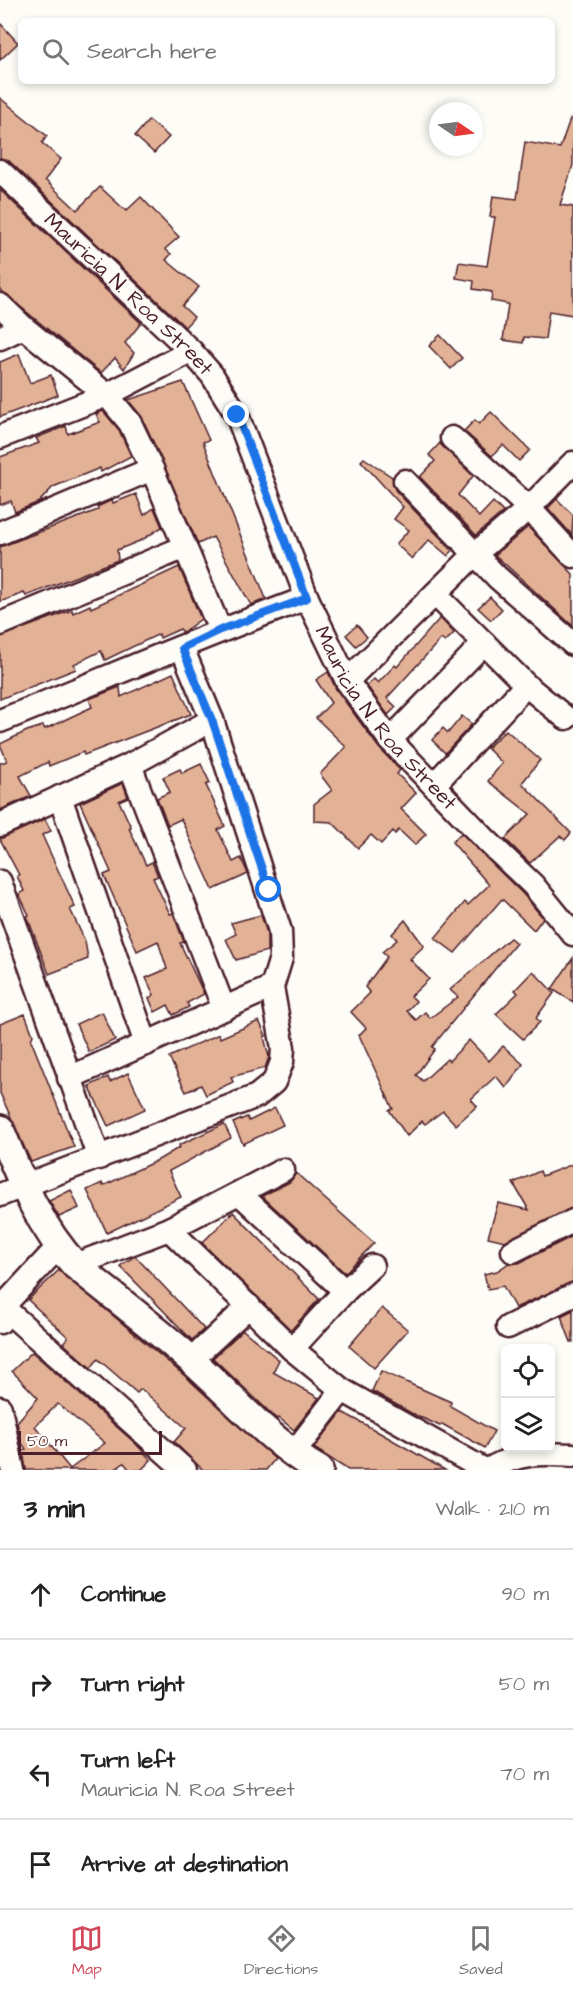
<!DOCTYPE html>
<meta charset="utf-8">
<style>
body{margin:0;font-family:"Architects Daughter",sans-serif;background:#f2f2f2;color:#222}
.controls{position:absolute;right:18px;bottom:18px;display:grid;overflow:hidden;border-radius:9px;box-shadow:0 3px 9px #0003}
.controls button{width:54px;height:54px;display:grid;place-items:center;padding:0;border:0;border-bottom:2px solid #e0e0e0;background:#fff;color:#222;font:30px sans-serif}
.compass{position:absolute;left:429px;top:102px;width:54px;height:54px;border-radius:50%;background:#fff;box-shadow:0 3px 9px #0003;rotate:103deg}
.scale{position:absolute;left:18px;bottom:15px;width:144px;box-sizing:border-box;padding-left:6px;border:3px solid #4a1f2b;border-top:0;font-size:16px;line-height:21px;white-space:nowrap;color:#4a1f2b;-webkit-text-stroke:4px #fdfcf7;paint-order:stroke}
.stop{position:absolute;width:18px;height:18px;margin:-14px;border:4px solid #1a73e8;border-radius:50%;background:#fff}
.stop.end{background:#1a73e8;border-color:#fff;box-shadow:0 2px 6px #0008}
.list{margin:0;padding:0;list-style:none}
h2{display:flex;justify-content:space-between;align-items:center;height:78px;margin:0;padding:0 24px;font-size:26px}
h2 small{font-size:20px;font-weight:400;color:#767676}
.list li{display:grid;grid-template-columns:39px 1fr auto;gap:18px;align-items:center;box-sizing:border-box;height:90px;padding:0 24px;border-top:2px solid #e0e0e0}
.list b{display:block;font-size:22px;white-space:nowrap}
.list p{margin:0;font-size:20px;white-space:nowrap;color:#767676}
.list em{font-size:20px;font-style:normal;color:#767676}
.icon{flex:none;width:33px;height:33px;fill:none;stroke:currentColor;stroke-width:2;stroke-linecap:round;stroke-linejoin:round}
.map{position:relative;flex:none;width:573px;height:1470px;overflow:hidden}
.search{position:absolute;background:#fff;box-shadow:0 3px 9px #0003;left:18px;right:18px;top:18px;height:66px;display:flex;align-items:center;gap:15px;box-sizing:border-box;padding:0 21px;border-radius:9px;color:#767676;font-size:22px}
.sheet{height:438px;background:#fff}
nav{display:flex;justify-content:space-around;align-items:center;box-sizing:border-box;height:84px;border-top:2px solid #e0e0e0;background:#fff;font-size:16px;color:#767676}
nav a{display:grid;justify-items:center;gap:3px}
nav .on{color:#d1495b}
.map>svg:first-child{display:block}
</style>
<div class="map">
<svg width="573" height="1470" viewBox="0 0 573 1470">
<rect width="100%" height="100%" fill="#fdfcf7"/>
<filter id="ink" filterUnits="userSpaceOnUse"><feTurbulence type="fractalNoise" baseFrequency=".0167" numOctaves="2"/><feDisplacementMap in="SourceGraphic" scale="12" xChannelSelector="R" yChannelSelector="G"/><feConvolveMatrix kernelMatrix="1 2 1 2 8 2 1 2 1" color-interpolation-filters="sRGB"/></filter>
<g filter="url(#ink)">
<g fill="#e3b195" stroke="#4a1f2b" stroke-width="1.5" fill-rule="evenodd">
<path d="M0,23L18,43L0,60Z"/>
<path d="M0,98L47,136L42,143L61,159L45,180L77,210L100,187L126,211L141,197L179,237L165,249L171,254L166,260L199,287L182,306L194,317L185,327L9,161L0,158Z"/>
<path d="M570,119H573V165L560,205L573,207V315L549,311L545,339L524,337L523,343L503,340L508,304L491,301L492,292L473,289L474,281L456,278L459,262L487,266L495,217H490L493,196L517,199L525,142L560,148Z"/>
<path d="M149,120L169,137L154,153L135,136Z"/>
<path d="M0,190L141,323L125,343L134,353L124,369L115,358L101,373L0,290Z"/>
<path d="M440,335L462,358L451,369L429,346Z"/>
<path d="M19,354L30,383L51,375L58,395L0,417V362Z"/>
<path d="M183,382L209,440L203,442L210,460L263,591L266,599L251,605L213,537L198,544L142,417L128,400Z"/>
<path d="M103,411L119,430L131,456L101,472L100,468L53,487L39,502L15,512L11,501L0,505V457L39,443L36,438L66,426L68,434L100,422L96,414Z"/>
<path d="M491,412L530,450L519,461L503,445L492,456L464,431L475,420L479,424Z"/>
<path d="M440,443L473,476L458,495L479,517L493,502L503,512L476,535L420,477L435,461L429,455Z"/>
<path d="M364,458L392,477L395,490L452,550L448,556L429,540L412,559L396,544L409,530L394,519L403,507L361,461Z"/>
<path d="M136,494L144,515L154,508L162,527L142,540L117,550L118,560L26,596L24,593L0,602V547L98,510L97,507L112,500L113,503Z"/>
<path d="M557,499L573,515L572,535L548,508Z"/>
<path d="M528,527L573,574V626L495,555Z"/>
<path d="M179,567L201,619L183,632L180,629L160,638L159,634L105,660L101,651L74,664L76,669L0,699V637L72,610L73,613L90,605L91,608Z"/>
<path d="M490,597L502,609L491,620L478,608Z"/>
<path d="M440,618L454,633L445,642L441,639L387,698L396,707L388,715L367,686L374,679L378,683L395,665L397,667Z"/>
<path d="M357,625L367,637L356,646L346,635Z"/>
<path d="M328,672L336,689L379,748L400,770L397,774L416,793L401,809L426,834L415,845L399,830L395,834L393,831L381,844L371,835L358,848L332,822L314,821V804L332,790L320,774L346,747L316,718L331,703L316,680Z"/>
<path d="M173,673L191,714L84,755L83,752L49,766L48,762L20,776L31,796L0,810V763L7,761L0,744L27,731L43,726L45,729L92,707L89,699L120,687L121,697Z"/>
<path d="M462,716L472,724L445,753L432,740L443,728L448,733Z"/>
<path d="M506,730L540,760L522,783L571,833L565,840L560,836L530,863L505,839L530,814L488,781L502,763L487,748Z"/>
<path d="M201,764L210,783L206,785L225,826L218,830L233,862L241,858L248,874L213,890L181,819L168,825L157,798L170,792L163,777L180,769L182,773Z"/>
<path d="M123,783L128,797L119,801L131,827L129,828L146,865L152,862L158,876L153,878L170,914L173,913L184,942L180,943L204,994L187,1003L189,1007L173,1015L168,1005L155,1012L149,998L154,995L146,978L167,969L158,941L137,951L104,875L111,872L80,803Z"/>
<path d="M45,819L51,831L42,835L75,907L70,909L85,941L88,959L49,974L27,916L29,915L19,894L24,891L17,876L19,875L0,839Z"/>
<path d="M461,833L523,894L543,918L534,930L502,899L455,953L435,938L465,902L468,905L489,885L452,842Z"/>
<path d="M261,915L267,933V951L236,960L226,939L236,934L231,923Z"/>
<path d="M405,920L424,946L410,959L429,979L411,996L416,1001L407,1011L416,1020L425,1012L430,1018L458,997L450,990L510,938L516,943L432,1047L435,1049L416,1075L423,1081L447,1059L449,1061L469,1040L489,1061L503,1046L523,1064L506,1088L496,1076L471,1099L477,1106L456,1125L443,1111L425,1124L422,1121L407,1136L389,1110L393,1109L359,1035L366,1028L351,1012L370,993L365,987L387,957L382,952L397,940L392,934Z"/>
<path d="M573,958V1002L552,989Z"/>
<path d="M533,971L554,993L536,1018L540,1022L523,1039L496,1014L518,993L515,990Z"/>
<path d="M102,1012L115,1040L89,1052L76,1024Z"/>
<path d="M25,1014L33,1035L31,1040L74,1147L31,1162L0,1093V1024Z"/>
<path d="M259,1021L266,1036L264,1037L269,1057L265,1068L231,1077L233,1082L206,1095L201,1085L186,1092L169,1057L219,1034L220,1038Z"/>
<path d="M128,1073L145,1109L108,1126L89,1086L108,1077L110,1082Z"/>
<path d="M275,1108L283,1125L243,1144L233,1123L247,1117L249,1121Z"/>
<path d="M224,1124L231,1138L169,1171L181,1197L107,1233L87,1190L102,1183L103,1186L160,1159L180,1147L179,1145Z"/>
<path d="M573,1164V1208L505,1241L488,1237L498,1203L529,1210L513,1183L540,1171L542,1176Z"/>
<path d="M296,1173L374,1243L345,1273L262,1196L290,1182Z"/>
<path d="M71,1190L79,1208L59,1217L49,1201Z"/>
<path d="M233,1212L319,1299L291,1330L202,1243Z"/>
<path d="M573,1236V1282L515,1308L503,1286L488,1289L484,1274L497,1271L509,1263H519Z"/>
<path d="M135,1256L204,1329L192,1340L120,1266Z"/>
<path d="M59,1270L186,1377L275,1459L266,1470H203L174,1442L186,1428L141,1389L137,1393L98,1359L91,1368L63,1343L68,1337L28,1300Z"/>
<path d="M382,1308L408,1330L374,1368L349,1346Z"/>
<path d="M573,1310V1342H571L561,1316Z"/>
<path d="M243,1330L279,1360L273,1372L319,1398L294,1430L279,1418L278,1420L213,1358Z"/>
<path d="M32,1352L135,1443L151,1460L141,1470H130L124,1463L114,1470H26L23,1451L26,1449L21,1442L17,1422L38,1398L12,1371ZM58,1404L105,1443L70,1469L35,1426Z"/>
<path d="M381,1371L451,1402L450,1406L494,1431L485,1448L442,1424L440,1426L411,1413L372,1391Z"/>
<path d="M342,1412L366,1425L445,1470H348L314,1448Z"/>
</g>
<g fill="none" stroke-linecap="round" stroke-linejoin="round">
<g stroke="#4a1f2b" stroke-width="27">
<g id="minor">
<path id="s1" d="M0,171L191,351L212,375L237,415L307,598L347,681L390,740L487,841L533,885L573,934"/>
<path d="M0,305L23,327L107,395L130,423L152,469L220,630"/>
<path d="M0,338L23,327"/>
<path d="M0,437L107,395L191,351"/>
<path d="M452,438L529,508L573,556"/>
<path d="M405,481L497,577L573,644"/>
<path d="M0,533L152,469"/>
<path d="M435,594L526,685L566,718"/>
<path d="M0,624L185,547"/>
<path d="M347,681L475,554L529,508L573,463"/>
<path d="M0,721C102,680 203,636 307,598"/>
<path d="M390,740L484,643"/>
<path d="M130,765L224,1009"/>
<path d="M434,785L526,685"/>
<path d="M60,797L146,1044"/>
<path d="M0,825L130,765L212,720"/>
<path d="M0,882L99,1158"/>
<path d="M69,1078L272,987"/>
<path d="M240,1194L345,1291"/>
<path d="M0,1195L257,1096L274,1082L282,1062L283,1048L272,987L281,958L280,931L212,720L182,648"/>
<path d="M169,1229L292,1349L342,1390L485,1470"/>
<path d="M513,1251L573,1221"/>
<path d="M75,1265L169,1229L283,1170"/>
<path d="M5,1309L185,1470"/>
<path d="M0,1322L8,1301L58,1247"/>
<path d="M508,1327L573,1295"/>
<path d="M292,1349L345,1291L372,1266"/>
<path d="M191,1360L249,1306"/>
<path d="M0,1408L13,1470"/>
<path d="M293,1454L342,1390"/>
<path d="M488,1470C519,1452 538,1453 573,1455"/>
</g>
</g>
<g stroke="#4a1f2b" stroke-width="32">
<path id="tertiary" d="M0,1129C20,1178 38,1225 75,1265C113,1296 154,1327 191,1360C234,1398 269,1441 319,1470"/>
</g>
<use href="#minor" stroke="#fdfcf7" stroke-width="22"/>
<use href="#tertiary" stroke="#fdfcf7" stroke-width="27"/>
</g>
</g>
<g fill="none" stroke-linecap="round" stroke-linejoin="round" filter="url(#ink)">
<path stroke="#1a73e8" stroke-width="8" d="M237,415L307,598L220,630L182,648L212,720L269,890"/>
</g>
<g text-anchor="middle" stroke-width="4.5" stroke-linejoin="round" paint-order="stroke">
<g font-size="21" fill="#4a1f2b" stroke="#fdfcf7">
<text dy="7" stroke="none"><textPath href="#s1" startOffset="178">Mauricia N. Roa Street</textPath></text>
<text dy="7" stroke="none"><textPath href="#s1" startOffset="682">Mauricia N. Roa Street</textPath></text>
</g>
</g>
</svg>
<div class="controls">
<button><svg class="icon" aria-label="locate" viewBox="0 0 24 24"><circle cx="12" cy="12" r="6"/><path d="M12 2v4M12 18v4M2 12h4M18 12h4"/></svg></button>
<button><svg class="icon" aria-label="layers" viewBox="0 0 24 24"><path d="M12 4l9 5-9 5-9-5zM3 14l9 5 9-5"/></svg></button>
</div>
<svg class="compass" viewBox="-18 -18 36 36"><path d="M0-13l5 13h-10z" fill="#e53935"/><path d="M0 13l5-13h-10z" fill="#767676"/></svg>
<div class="scale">50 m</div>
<div class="stop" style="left:269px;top:890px"></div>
<div class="stop end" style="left:237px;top:415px"></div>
<div class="search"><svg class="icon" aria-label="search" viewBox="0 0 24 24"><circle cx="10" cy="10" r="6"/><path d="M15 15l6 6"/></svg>Search here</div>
</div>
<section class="sheet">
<h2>3 min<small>Walk · 210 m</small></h2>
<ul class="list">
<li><svg class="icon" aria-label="ahead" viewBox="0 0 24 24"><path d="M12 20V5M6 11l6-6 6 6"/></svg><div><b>Continue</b></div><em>90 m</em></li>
<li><svg class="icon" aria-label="right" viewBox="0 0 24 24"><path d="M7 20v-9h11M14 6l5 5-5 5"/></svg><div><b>Turn right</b></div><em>50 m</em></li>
<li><svg class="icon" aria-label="left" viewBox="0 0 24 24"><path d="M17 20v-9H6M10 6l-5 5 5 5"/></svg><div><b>Turn left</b><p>Mauricia N. Roa Street</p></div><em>70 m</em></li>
<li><svg class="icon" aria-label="arrive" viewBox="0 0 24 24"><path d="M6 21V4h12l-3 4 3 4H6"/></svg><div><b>Arrive at destination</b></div></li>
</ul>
</section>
<nav>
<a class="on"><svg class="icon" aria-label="map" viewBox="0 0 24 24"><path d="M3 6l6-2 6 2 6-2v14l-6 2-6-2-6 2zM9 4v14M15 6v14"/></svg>Map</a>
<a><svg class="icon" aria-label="directions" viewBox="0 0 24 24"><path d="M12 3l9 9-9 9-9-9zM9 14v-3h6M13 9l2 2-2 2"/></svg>Directions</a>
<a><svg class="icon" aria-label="saved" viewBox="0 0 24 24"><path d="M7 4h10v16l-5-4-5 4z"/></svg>Saved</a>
</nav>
